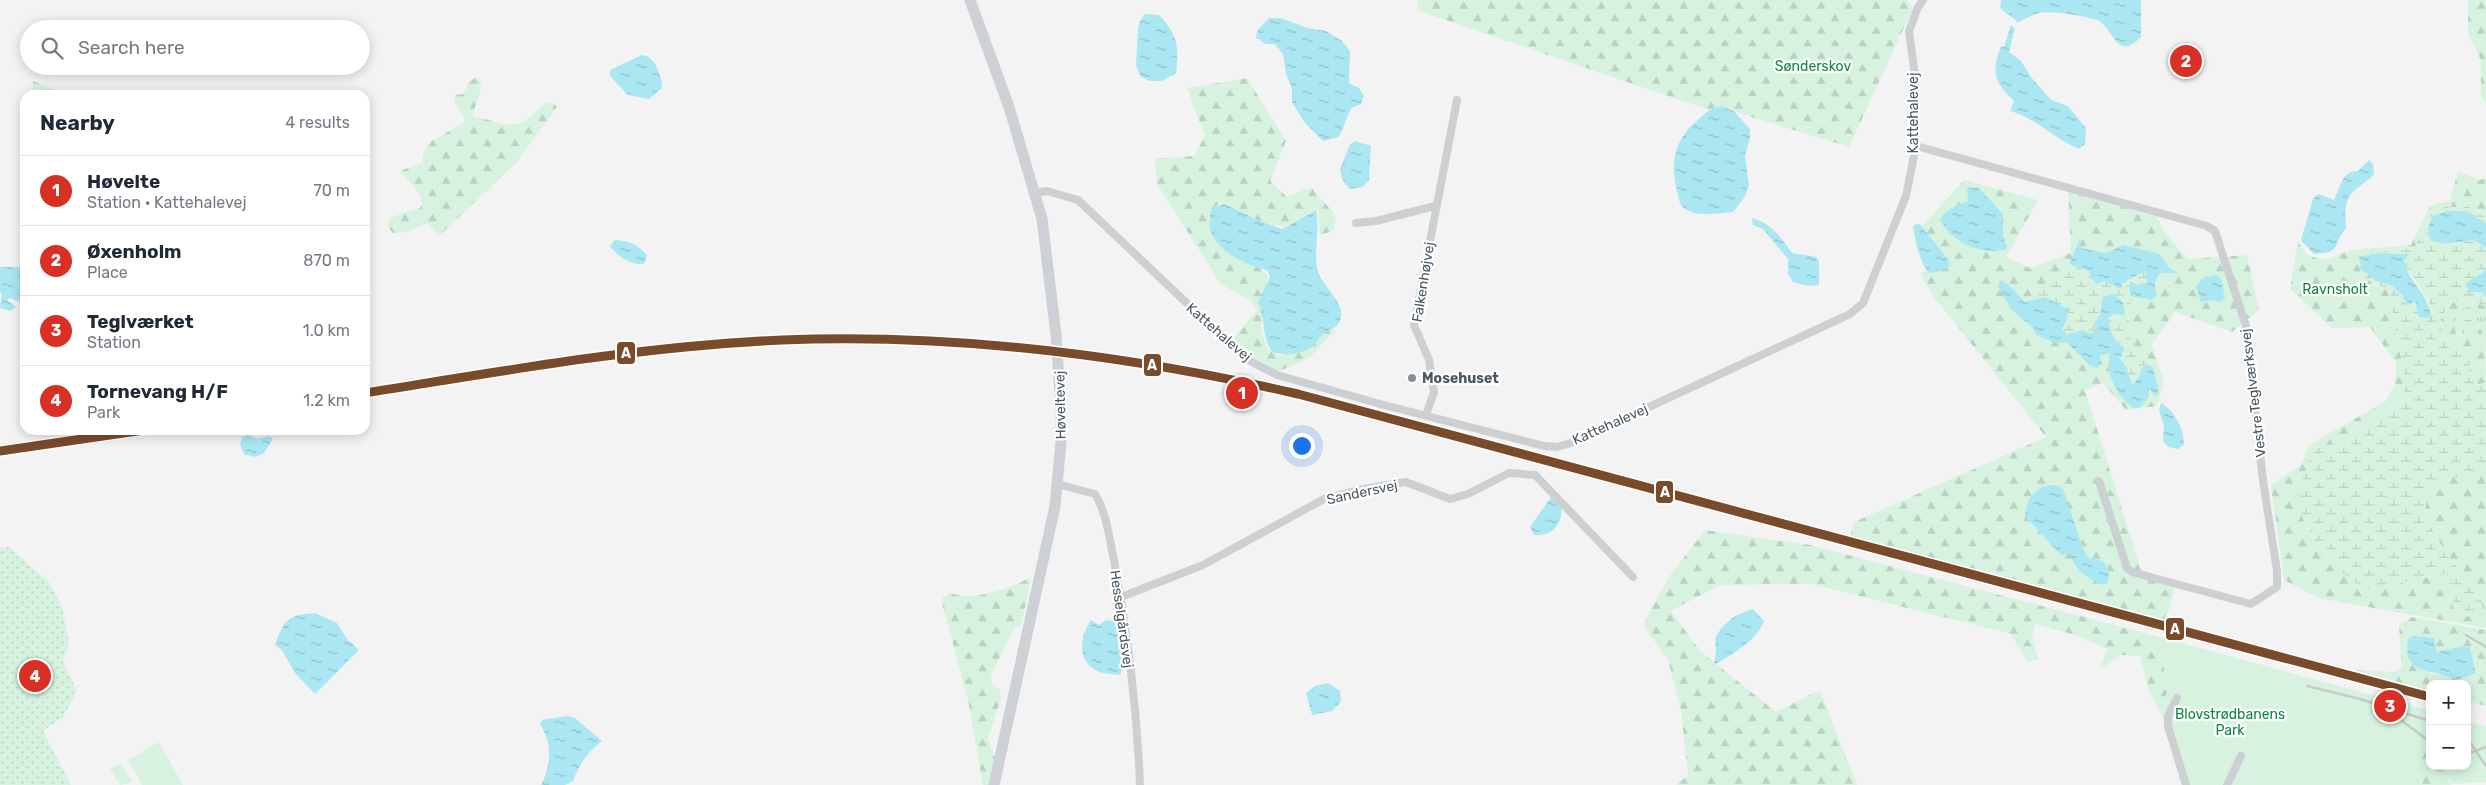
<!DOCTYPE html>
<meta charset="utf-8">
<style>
body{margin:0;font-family:Rubik,sans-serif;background:#f2f2f3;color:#1f2937}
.controls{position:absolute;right:15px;bottom:15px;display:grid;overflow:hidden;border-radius:10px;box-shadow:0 2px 12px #0003}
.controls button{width:45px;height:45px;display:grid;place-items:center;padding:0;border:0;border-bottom:1px solid #e0e1e3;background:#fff;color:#1f2937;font:25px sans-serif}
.you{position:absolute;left:1301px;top:445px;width:18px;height:18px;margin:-12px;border:4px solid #fff;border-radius:50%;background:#1a73e8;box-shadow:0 0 0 8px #1a73e833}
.badge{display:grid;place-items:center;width:32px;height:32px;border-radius:50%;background:#d93025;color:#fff;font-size:16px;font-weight:700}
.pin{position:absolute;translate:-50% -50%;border:2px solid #fff;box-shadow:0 1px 5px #0006}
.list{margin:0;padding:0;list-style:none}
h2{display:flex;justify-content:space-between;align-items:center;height:65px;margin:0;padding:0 20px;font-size:21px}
h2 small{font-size:16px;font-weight:400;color:#747a83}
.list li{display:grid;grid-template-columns:32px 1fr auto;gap:15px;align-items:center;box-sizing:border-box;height:70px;padding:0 20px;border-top:1px solid #e0e1e3}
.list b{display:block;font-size:19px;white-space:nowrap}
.list p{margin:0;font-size:16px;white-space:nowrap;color:#747a83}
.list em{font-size:16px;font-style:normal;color:#747a83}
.icon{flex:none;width:28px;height:28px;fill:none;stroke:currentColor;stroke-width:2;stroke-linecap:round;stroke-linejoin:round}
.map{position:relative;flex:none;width:2486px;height:785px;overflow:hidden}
.search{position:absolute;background:#fff;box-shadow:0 2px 12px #0003;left:20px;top:20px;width:350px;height:55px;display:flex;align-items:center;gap:12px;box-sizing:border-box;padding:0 18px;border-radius:28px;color:#747a83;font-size:19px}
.panel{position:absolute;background:#fff;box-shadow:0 2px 12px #0003;left:20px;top:90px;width:350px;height:345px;border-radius:15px}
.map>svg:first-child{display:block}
</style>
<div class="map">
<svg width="2486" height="785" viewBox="0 0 2486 785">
<defs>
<pattern id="grass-tufts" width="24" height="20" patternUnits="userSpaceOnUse" patternTransform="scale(1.25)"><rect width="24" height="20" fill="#d7f3e0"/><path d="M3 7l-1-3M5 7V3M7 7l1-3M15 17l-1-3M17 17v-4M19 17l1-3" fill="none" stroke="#bad2c3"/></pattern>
<pattern id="forest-firs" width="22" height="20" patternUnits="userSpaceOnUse" patternTransform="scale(1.25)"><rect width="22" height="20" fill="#d7f3e0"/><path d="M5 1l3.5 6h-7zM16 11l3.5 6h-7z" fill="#bad2c3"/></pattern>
<pattern id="wetland-marsh" width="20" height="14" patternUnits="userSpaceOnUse" patternTransform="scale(1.25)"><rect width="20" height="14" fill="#d7f3e0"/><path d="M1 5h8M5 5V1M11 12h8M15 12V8" fill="none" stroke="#bad2c3"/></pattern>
<pattern id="garden-dots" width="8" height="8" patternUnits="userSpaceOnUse" patternTransform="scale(1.25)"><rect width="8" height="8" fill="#d7f3e0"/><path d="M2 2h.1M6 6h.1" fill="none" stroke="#bad2c3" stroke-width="1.8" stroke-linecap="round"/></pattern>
<pattern id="water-ripples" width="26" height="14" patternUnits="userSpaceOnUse" patternTransform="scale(1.25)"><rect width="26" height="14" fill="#aae7f3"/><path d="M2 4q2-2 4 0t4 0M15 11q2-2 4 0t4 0" fill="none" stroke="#8cbec8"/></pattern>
</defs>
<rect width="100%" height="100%" fill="#f4f3f3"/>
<path fill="url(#grass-tufts)" d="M2472,305L2486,314V360L2485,338L2476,320L2469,339L2454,331L2452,319L2456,310Z"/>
<g fill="url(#forest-firs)" fill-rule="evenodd">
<path d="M1417,0H1907L1913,8L1849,147L1735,112L1722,106L1709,110L1419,11Z"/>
<path d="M2468,0H2486V104L2481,96V60L2468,34Z"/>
<path d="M475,78H479C485,91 474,104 473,116C486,118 511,130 523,122C532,116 539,108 548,102L554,104L557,107L516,163L439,236L428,223L406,232L393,233L387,226L389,220L395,216L420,208C427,197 409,181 401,173L402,170L422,163L424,151L432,141L466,121L454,101V95L463,94L469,82Z"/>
<path d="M1247,78L1286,141L1270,181L1287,197L1311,187L1336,216L1333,231L1320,235L1318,208L1286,226H1270L1223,203L1210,209C1202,256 1246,250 1268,276L1261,331L1268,350L1280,356L1315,342L1327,326L1335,331L1309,358L1272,374L1232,341L1257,310L1249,300L1221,284L1157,184L1155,159L1194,156L1205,136L1187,88Z"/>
<path d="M33,81L69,95H33Z"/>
<path d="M2458,171L2479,180L2486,178V218L2469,207L2427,221L2415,247L2356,255L2373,285L2389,288C2393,299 2392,308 2393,319C2398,345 2405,370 2405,396L2392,409L2376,413L2357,438L2313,449L2310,459L2306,528L2327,558L2356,582L2378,590L2410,580L2446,574L2456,592L2481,600L2438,540L2425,516L2427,488L2442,477H2471L2486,472V628L2318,598L2284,580L2271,485L2302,464L2309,445L2386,401L2395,385L2396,363L2370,327L2332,328L2290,289L2298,241L2307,255L2324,260L2351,250L2411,245L2430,206L2450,200Z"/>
<path d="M1964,180L2038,200L2006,257L2030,268L2071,253L2068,191L2157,217L2165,233L2188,259L2247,255L2259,310L2232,332L2175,312L2152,344L2164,382L2157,406L2126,410L2103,383L2085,390L2141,570L2175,587L2169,610L2163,621L1850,537L1854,522L2046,437L1933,296L1921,274L1943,253L1922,226Z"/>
<path d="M2469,299L2486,307V314L2472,305L2456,310L2452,319L2456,334L2469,338L2462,325L2465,320H2476L2485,338L2486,382L2478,386L2469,373L2470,357L2443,337L2441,319L2450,301Z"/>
<path d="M1705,530L1810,545L2160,637L2167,692L2162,715L2149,692L2140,656L2120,655L2099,670L2107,649L2075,635L2035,624L2032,637L2038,660L2027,662L2011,634L1811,584L1720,585L1671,611L1700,651L1776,712L1820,690L1857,785H1676L1688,775L1681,710L1668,660L1643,625L1668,578Z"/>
<path d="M1029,578H1031L1021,626L1014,628L991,675L992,684L1000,690L1001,698L988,739L995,757L991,785H983L968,700L942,603L943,597L950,593C975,601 1006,590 1029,578Z"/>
<path d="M2412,617L2486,630V706L2467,701V684H2430V691L2355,670L2393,672L2402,668L2399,625ZM2434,638L2437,652L2463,646L2470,647L2476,673L2457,680L2449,675L2430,673Z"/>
<path d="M2423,750L2430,755V766H2442L2451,785H2422L2417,755Z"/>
</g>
<g fill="url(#wetland-marsh)" fill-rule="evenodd">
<path d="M2445,207H2469L2486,218V223L2467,211L2428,228L2431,240L2445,244L2474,240L2486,248V270L2479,274L2486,298V307L2469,299L2450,301L2441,319L2443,337L2470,357L2469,373L2478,385L2486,382V472L2471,477H2442L2427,488L2425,516L2438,540L2481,600L2484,612L2474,617L2459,616L2452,606L2456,592L2446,574C2434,576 2421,577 2408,581C2399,583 2389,589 2379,590C2348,592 2299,530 2299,501C2299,483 2308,466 2313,449L2357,438L2376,413L2392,409L2405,396C2405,370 2398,345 2393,319C2392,308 2393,299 2389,288C2369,284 2358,276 2356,255L2415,247L2431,214ZM2377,253L2408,254L2404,261C2406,272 2411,274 2417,282C2422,290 2424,297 2430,304L2419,317L2415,302L2406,304L2402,295L2391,285Z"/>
<path d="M2069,264L2090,271L2114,288L2121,289L2122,283C2131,280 2137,275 2145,271L2147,282L2129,293L2131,296L2129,325L2131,345L2138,347L2153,368L2148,364L2142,368L2139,377L2132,385L2127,368L2120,359L2119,345C2110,338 2109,328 2109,318L2114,313L2124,315L2125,308L2103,298L2100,315L2094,324L2097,330C2086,336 2079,329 2067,335L2062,329L2067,319L2068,309L2045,297L2033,298Z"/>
</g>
<g fill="#d7f3e0">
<path d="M2160,637L2430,711V755L2423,750L2417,755L2422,785H2182L2162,715L2167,692Z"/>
<path d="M2467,721L2486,726V782L2452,784L2442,766H2467Z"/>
<path d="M159,742L183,785H142L128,760Z"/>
<path d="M121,763L132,782L120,785L110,769Z"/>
</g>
<path fill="url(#garden-dots)" d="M9,547L49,582L62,606L69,643L63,662L77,691L63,717L43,731L71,785H0V548Z"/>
<g fill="url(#water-ripples)">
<path d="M2001,0H2141V37C2116,63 2113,26 2097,20C2086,16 2050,10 2039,13C2032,15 2025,19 2018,22L2000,8Z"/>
<path d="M1145,14L1159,15C1178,35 1179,46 1176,73L1162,81H1149L1140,76L1136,65L1138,28L1140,21Z"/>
<path d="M1269,18H1280L1308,28L1326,31L1342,41L1350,51L1349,83L1359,88L1364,96L1361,104L1351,108L1339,137L1323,141L1305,123L1292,102V88L1286,74L1283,54L1275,44H1266L1256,38L1257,31Z"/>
<path d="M2011,25L2015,28L2009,52L2021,61L2031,77L2051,100L2068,106L2086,128L2085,144L2079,149C2054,139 2036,118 2010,111L2014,101C1994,83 1991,71 2001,46L2004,47Z"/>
<path d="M642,55C655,56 662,76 662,88L649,99L628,95L610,76V70Z"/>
<path d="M1722,106L1735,112L1750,129V138L1745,156L1749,185L1744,198L1733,212C1720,213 1698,217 1687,210C1679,206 1679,199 1677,191C1670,160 1674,140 1699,119C1706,112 1712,107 1722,106Z"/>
<path d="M1356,141L1371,146L1369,180L1363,187L1350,189L1343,181L1340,170L1350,144Z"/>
<path d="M2369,160L2373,164L2374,175C2348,196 2344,193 2346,228C2331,246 2343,252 2314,254L2301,240L2313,199L2318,194L2334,200C2342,186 2340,172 2358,171Z"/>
<path d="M1978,187L2003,214V236L2007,247L2005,250C1978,254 1952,243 1940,219C1948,209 1956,205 1968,201L1967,188Z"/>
<path d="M1224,204C1244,212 1260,223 1282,229L1316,210C1320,229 1314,248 1317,267C1319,283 1338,295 1341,311C1343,324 1334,328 1325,333C1320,335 1319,341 1315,344C1302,355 1287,356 1272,352C1261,334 1266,319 1258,303L1270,277L1267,270C1248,266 1218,252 1211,232C1208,225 1210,215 1211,208Z"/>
<path d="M2447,211H2467L2486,223V248L2474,240L2445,244L2430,240L2428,228L2432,217Z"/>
<path d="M1752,218C1770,222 1782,238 1792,253L1816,257L1819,261V285L1808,286L1793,282L1788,274V259L1763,229L1753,225Z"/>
<path d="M1920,224L1948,259L1950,266L1938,272L1929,273C1918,259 1917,245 1913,228L1914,225Z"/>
<path d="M2080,239L2081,248L2106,253L2123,245L2160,254L2169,268L2178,273H2160C2154,282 2154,286 2157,296L2151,300L2131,296L2129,289L2132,283L2139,285L2147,282L2145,271L2122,283L2121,289L2104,281L2096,284L2091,278L2089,271L2069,264Z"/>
<path d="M615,240C629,241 637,244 647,255L644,264C630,265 618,257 610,246Z"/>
<path d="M2377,253L2409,254L2404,261C2409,283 2429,293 2431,318L2419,317L2415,302L2406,304L2402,295L2391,285L2376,281L2361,269L2359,257Z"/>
<path d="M0,267H25V304L10,298L7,300L16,307L11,311L0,308L2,293H0Z"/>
<path d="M2486,270V298L2483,292H2470L2465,284Z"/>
<path d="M2213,275L2218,276L2222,281L2225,299L2220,302L2213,300L2201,302L2196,287L2201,279Z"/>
<path d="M2000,280L2008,284L2025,302L2045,297L2068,309L2067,319L2062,329L2067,335L2082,330L2091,334L2097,330L2094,324L2100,315L2103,297L2113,294L2123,302L2125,315L2114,314L2109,318C2109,334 2115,339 2124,350L2120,359L2127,368L2132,385L2139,377L2142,368L2148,364L2153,368L2159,392L2155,396L2149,387V397L2139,408H2133C2116,395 2105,374 2110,353L2099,356L2102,364L2097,368L2089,365L2068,343H2055L2037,335L2032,327L2012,310L1998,286Z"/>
<path d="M2161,403C2174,410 2184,429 2184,444L2178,449L2169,447L2163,441L2164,425L2159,411Z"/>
<path d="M248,435L258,439L269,436L273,439L264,453L256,457L244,454L240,445L242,437Z"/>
<path d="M2056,485L2063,489L2084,551L2089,558C2106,560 2111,566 2108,583L2102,585C2086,576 2075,572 2070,553L2061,555L2025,516C2027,497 2035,486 2056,485Z"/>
<path d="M1552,496L1562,505C1562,524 1554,536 1534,535L1530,527Z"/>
<path d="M1753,609L1764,621C1756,642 1732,654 1714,665L1716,650L1715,638C1725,621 1734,615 1753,609Z"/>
<path d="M315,613L337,623L347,639L359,650L315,694L295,673L282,650L275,645C284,620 287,615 315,613Z"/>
<path d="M1091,620L1099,625L1106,620L1118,622L1123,669L1120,675C1113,674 1103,674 1097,671C1076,660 1080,636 1091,620Z"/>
<path d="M2413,636L2434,638L2437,652L2463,646L2470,647L2476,673L2457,680C2436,668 2401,677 2408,640Z"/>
<path d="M1328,683L1340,691L1341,702L1332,711L1312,715L1306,693L1315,686Z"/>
<path d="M568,716L575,718L602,741C588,752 579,764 573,781L565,785H541C551,767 553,741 540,725L542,720Z"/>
</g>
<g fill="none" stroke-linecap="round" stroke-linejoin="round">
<g stroke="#cdd0d2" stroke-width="8">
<path d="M1916,146L2207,226L2215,231L2246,326L2263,481L2277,571V587L2251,604L2132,572L2127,568L2099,481"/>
<path d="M1035,193L1047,191L1078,200L1231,345L1250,361L1277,375L1384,405L1544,446L1557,447L1571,443L1850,314L1863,303L1906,196L1916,146L1915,76L1909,31L1918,7L1923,0"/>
<path d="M1356,223L1376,221L1435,206"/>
<path d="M1426,415L1434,392L1429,360L1414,325L1457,100"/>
<path d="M1057,484L1095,494C1107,514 1109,538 1114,560C1128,634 1137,710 1140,785"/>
<path d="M1121,597L1203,565L1324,499L1368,488L1406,482L1450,499L1468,494L1509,473L1535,475L1633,577"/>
<path d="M2177,698L2168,716V726L2186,785"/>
<path d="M2227,785L2241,756"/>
</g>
<path stroke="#cdd0d4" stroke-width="11" d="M970,0L1009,107L1042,219L1056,334L1061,408V442L1055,506L994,785"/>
<g stroke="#c8cacc" stroke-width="2.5">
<path d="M2466,635L2486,647"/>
<path d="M2307,686L2360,699L2430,721"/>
<path d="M2393,714L2430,742"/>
<path d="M2467,738L2486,766"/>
<path d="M2467,754L2486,747"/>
</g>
<g stroke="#fff" stroke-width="12">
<g id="rail-1">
<path d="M365,393C503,371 642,346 782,340C957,333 1128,355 1298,394L2430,697"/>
<path d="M0,451L144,430"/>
</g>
</g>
<use href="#rail-1" stroke="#7a4b2a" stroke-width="9"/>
</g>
<circle fill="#858e95" stroke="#fff" stroke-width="2" cx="1412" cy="378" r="5"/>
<g text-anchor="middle" stroke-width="4.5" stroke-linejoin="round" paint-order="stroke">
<g font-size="14" fill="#118545" stroke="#fff">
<text x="1813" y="71">Sønderskov</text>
<text x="2335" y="294">Ravnsholt</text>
<text x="2230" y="719">Blovstrødbanens<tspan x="2230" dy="16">Park</tspan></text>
</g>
<g font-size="14" fill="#495762" stroke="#fff">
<text transform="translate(1913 113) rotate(-90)" y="5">Kattehalevej</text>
<text transform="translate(1423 282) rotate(-81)" y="5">Falkenhøjvej</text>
<text transform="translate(1219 332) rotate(41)" y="5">Kattehalevej</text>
<text transform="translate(2253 393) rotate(-97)" y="5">Vestre Teglværksvej</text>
<text transform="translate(1060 405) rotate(-91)" y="5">Høveltevej</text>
<text transform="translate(1610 424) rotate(-24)" y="5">Kattehalevej</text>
<text transform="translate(1362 492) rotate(-12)" y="5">Sandersvej</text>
<text transform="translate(1122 619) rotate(82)" y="5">Hesselgårdsvej</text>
</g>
<g font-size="14" font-weight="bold" fill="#495762" stroke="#fff" text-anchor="start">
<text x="1422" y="383">Mosehuset</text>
</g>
</g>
<g stroke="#fff" stroke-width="2">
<rect x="616" y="341" width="20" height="24" rx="5" fill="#7a4b2a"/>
<rect x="1143" y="353" width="19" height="24" rx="5" fill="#7a4b2a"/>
<rect x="1655" y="480" width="19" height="24" rx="5" fill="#7a4b2a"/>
<rect x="2165" y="617" width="20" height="24" rx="5" fill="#7a4b2a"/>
</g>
<g font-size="14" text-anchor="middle" font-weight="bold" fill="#fff">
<text x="626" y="358">A</text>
<text x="1152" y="370">A</text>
<text x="1665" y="497">A</text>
<text x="2175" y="634">A</text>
</g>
</svg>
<div class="controls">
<button>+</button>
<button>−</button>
</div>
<div class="you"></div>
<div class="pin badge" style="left:1242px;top:393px">1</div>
<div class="pin badge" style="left:2186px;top:61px">2</div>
<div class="pin badge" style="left:2390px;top:706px">3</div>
<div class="pin badge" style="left:35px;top:676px">4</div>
<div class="search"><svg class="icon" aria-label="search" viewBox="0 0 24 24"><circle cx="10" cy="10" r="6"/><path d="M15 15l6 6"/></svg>Search here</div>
<section class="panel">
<h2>Nearby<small>4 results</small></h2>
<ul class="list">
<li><span class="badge">1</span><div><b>Høvelte</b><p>Station · Kattehalevej</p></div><em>70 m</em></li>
<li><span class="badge">2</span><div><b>Øxenholm</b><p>Place</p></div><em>870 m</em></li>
<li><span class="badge">3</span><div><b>Teglværket</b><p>Station</p></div><em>1.0 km</em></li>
<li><span class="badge">4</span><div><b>Tornevang H/F</b><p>Park</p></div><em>1.2 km</em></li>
</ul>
</section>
</div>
